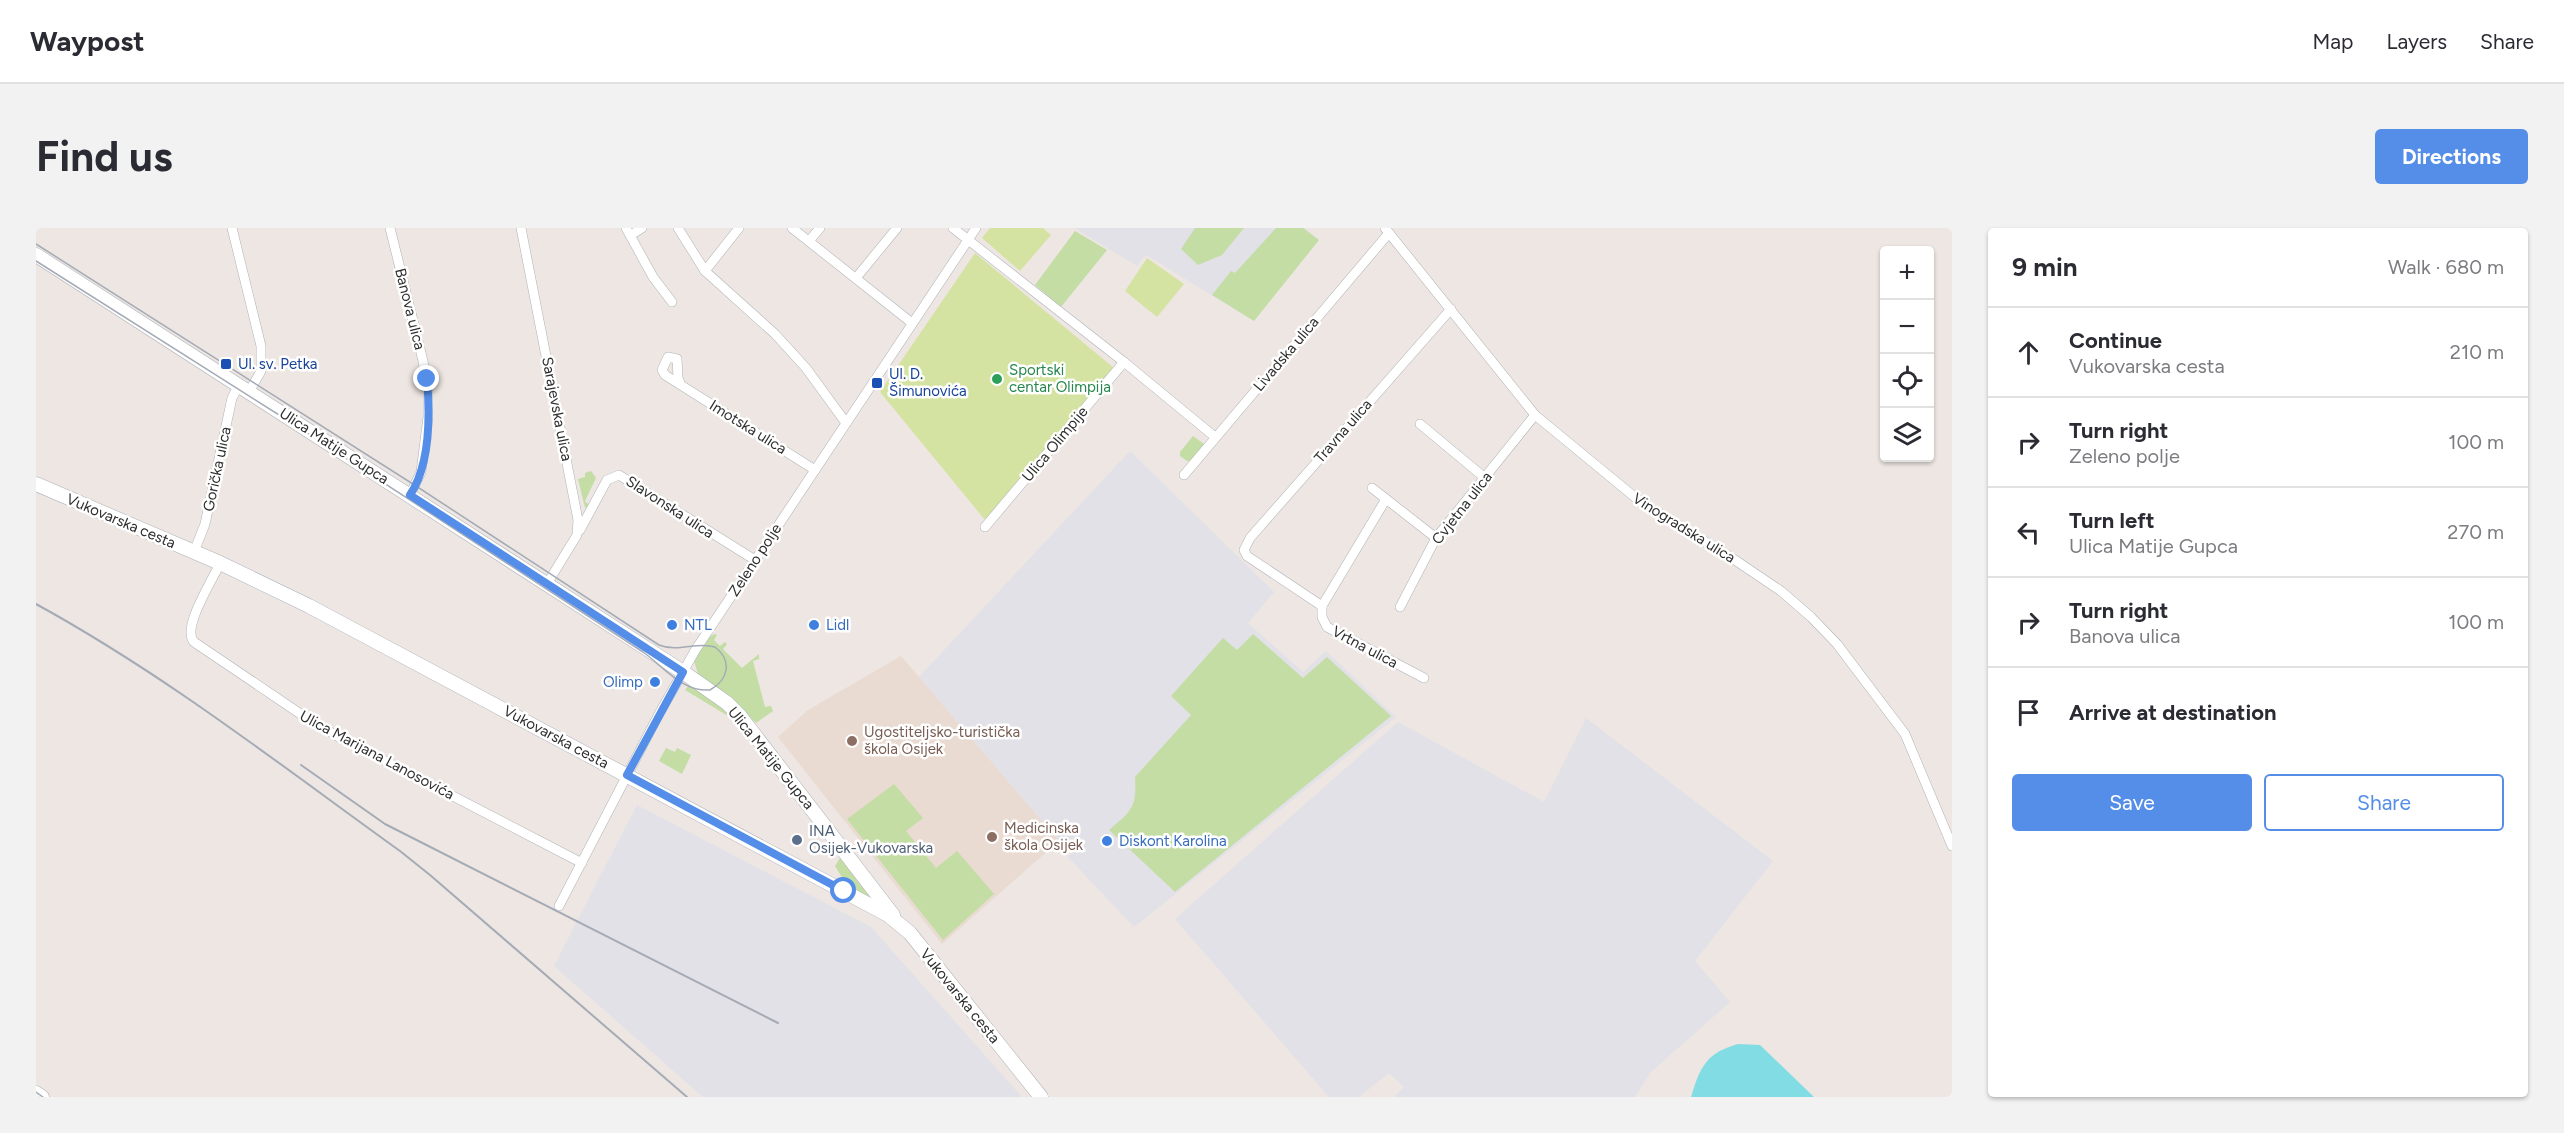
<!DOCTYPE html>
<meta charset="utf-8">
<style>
body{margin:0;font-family:Figtree,sans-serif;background:#f2f2f3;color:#2b2b33}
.controls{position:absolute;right:18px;top:18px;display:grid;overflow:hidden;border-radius:6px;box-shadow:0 2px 4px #0004}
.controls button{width:54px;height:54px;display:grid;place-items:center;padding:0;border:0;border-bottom:2px solid #e1e1e2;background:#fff;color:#2b2b33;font:30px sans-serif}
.stop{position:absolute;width:18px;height:18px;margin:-14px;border:4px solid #558ee8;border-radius:50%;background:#fff}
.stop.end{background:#558ee8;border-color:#fff;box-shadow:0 2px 6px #0008}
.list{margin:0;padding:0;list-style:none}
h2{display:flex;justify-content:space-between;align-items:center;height:78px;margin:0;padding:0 24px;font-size:26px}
h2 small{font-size:20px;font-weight:400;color:#7c7c81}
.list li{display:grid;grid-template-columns:39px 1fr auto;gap:18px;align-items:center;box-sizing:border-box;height:90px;padding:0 24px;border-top:2px solid #e1e1e2}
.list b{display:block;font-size:22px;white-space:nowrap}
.list p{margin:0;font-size:20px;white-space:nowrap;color:#7c7c81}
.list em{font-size:20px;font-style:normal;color:#7c7c81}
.actions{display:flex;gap:12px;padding:18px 24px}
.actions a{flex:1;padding:14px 0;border:2px solid #558ee8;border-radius:6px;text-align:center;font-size:21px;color:#558ee8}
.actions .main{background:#558ee8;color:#fff}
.icon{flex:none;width:33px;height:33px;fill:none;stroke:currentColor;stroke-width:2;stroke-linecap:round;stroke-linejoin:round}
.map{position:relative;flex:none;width:1916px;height:869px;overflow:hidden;border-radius:6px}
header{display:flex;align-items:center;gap:36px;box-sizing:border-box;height:84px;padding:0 30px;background:#fff;border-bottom:2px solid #e1e1e2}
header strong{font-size:28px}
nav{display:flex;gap:33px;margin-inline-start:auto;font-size:21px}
.intro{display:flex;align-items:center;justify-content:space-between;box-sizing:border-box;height:144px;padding:0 36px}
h1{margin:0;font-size:42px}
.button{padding:15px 27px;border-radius:6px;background:#558ee8;color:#fff;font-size:21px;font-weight:700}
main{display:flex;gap:36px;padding:0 36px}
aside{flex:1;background:#fff;border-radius:6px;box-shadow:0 2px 4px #0004}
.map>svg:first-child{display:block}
</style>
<header>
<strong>Waypost</strong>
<nav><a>Map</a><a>Layers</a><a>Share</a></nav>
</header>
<div class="intro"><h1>Find us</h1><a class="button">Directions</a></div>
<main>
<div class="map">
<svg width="1916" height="869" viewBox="0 0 1916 869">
<rect width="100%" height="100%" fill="#ede6e2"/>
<g fill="#e2e1e7">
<path d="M1038,0H1269L1283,12L1218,93L1110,27L1101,38Z"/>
<path d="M1094,223L1238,364L1212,395L1267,444L1290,423L1360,489L1098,699L1032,629L1038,622L1031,614L1027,618L1023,613L883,449Z"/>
<path d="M1550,490L1737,633L1659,733L1694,774L1615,844L1599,869H1358L1368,859L1353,845L1323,869H1293L1139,691L1362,494L1508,574Z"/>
<path d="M601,577L835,699L986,869H667L518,738Z"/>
</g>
<path fill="#e9dbd1" d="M865,428L1023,613L906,716L742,509L772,482Z"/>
<g fill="#c4dda5">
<path d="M1159,0H1208L1186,27L1162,37L1145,21Z"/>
<path d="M1240,0H1267L1283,12L1218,93L1176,67L1195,43L1199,45Z"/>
<path d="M1039,3L1071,22L1025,79L999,57Z"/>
<path d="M1157,208L1168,216L1155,233H1151L1144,228V224Z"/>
<path d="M555,243L560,250L549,273L553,277L549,280L542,251L549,249V245Z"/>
<path d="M679,406L681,407L678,412L684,418L689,414L691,416L687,421L706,440L723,426V431L717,433L729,479L735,478L737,483L720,495L695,471L662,446L658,433L673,409Z"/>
<path d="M1217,406L1267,450L1291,429L1355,488L1139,664L1073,602C1095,583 1101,580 1099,549L1155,487L1135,468L1187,410L1201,422Z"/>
<path d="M654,456L693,484L692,488L649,462Z"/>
<path d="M630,520L639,524L641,520L655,527L646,546L623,533Z"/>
<path d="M858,556L887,590L870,603L900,640L921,623L958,666L907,712L811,591Z"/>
<path d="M804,630L811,635L842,675L812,659L799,638Z"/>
</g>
<g fill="#d5e3a2">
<path d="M954,0H1007L1015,7L984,43L946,10Z"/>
<path d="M939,25L1078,140L949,292L844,164Z"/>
<path d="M1111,30L1148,56L1121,89L1089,63Z"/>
</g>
<path fill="#81dde3" d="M1702,816L1724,817L1778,869H1655C1664,839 1670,825 1702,816Z"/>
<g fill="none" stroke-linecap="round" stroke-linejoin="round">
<g stroke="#aeb2b8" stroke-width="10">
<g id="street">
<path d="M196,0L225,118V143L213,164"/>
<path d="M354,0L387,133L392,165V189L385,244L374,267"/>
<path d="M485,0L542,292L541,307L511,356"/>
<path d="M590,0L617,49L636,74"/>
<path d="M642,0L669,43L739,106L770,140L810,195"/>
<path d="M756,0L876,95"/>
<path d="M917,0L1088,134L1179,209"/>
<path d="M1349,0L1499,187L1606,275L1696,330L1745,363L1775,389L1801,416L1869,506L1916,618"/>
<path d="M595,7L606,0"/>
<path d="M773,13L784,0"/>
<path d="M669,43L703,0"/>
<path d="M820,50L861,0"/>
<path d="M645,157L642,150L641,131L632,129L626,142L629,147L779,242"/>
<path d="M1384,196L1449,250"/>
<path d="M1148,247L1353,5"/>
<path d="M1336,260L1400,310"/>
<path d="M949,299L1088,134"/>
<path d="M544,302L571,252L583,247L719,332"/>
<path d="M158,324L169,296L196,170L203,157"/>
<path d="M184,335C177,352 145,400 158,414L266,487L301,508L546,635"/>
<path d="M1286,378L1350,271"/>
<path d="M1364,379L1400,310L1499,187"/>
<path d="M1388,450L1291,399L1286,389V378L1211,328L1208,322L1214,310L1415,81"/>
<path d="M523,678L623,486L660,421L940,0"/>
</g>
</g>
<g stroke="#aeb2b8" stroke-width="15">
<g id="secondary">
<path d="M0,27L647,444L691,475L704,488L857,687"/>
<path d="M0,256L184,335L273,378L852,687L874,705L1005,869"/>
<path d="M0,865L6,869"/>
</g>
</g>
<use href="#street" stroke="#fff" stroke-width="9"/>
<use href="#secondary" stroke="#fff" stroke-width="14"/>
<g stroke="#a5abb6" stroke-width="1.5">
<path d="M0,16L380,258L623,417C643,425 660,413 679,419C697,433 692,452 674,462C646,464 628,439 607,424L259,197L0,33"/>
<path d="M0,864L7,869"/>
</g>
<g stroke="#a5abb6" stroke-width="2">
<path d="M0,376C131,448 243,536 364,623L394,647L651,869"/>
<path d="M265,537L349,596L742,795"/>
</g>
</g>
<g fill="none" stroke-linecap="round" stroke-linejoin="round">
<path stroke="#558ee8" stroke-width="8" d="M391,151C394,186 394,237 374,267L647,444L591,547L808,663"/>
</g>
<g fill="#1a4fb4" stroke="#fff" stroke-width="2">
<rect x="184" y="130" width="12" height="12" rx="3"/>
<rect x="835" y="149" width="12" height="12" rx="3"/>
</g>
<circle fill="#2e9e5b" stroke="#fff" stroke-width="2" cx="961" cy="151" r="6"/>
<g fill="#3f7fe0" stroke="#fff" stroke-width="2">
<circle cx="636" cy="397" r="6"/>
<circle cx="778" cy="397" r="6"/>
<circle cx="619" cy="454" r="6"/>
<circle cx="1071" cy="613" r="6"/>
</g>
<g fill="#8d6e63" stroke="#fff" stroke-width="2">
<circle cx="816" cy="513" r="6"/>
<circle cx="956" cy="609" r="6"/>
</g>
<circle fill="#5c6f8a" stroke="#fff" stroke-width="2" cx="761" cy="612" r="6"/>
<g text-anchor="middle" stroke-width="5" stroke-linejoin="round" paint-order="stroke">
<g font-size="15" fill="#2e2e2e" stroke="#fff">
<text transform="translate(374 81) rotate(76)" y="5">Banova ulica</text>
<text transform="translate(1250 126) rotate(-50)" y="5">Livadska ulica</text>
<text transform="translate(521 181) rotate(79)" y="5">Sarajevska ulica</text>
<text transform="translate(712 199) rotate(32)" y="5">Imotska ulica</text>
<text transform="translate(1307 203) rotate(-49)" y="5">Travna ulica</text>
<text transform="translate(1019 216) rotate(-50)" y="5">Ulica Olimpije</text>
<text transform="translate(298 218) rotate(33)" y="5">Ulica Matije Gupca</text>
<text transform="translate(181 241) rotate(-78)" y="5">Gorička ulica</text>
<text transform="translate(634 279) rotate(33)" y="5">Slavonska ulica</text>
<text transform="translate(1426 280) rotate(-52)" y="5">Cvjetna ulica</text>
<text transform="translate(85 293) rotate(23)" y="5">Vukovarska cesta</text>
<text transform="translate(1648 300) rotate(32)" y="5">Vinogradska ulica</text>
<text transform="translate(719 332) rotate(-57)" y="5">Zeleno polje</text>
<text transform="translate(1329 419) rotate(28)" y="5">Vrtna ulica</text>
<text transform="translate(520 509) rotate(28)" y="5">Vukovarska cesta</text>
<text transform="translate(341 527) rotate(28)" y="5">Ulica Marijana Lanosovića</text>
<text transform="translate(735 530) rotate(51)" y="5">Ulica Matije Gupca</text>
<text transform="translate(924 768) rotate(51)" y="5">Vukovarska cesta</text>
</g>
<g font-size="15" fill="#164399" stroke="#fff" text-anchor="start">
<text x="202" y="141">Ul. sv. Petka</text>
<text x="853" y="151">Ul. D.<tspan x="853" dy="17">Šimunovića</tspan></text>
</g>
<g font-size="15" fill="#27864d" stroke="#fff" text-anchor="start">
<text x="973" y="147">Sportski<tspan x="973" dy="17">centar Olimpija</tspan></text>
</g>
<g font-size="15" fill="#366cbe" stroke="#fff" text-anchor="start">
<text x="648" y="402">NTL</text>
<text x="790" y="402">Lidl</text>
<text x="607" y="459" text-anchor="end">Olimp</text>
<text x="1083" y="618">Diskont Karolina</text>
</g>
<g font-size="15" fill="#785e54" stroke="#fff" text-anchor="start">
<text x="828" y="509">Ugostiteljsko-turistička<tspan x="828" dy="17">škola Osijek</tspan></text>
<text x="968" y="605">Medicinska<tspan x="968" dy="17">škola Osijek</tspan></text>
</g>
<g font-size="15" fill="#4e5e75" stroke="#fff" text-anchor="start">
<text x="773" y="608">INA<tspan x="773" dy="17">Osijek-Vukovarska</tspan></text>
</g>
</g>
</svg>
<div class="controls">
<button>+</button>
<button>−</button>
<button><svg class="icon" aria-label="locate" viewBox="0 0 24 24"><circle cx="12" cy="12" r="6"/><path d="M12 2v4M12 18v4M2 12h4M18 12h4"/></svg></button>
<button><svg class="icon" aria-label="layers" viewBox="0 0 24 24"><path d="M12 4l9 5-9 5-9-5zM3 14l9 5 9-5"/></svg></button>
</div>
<div class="stop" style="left:808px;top:663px"></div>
<div class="stop end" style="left:391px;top:151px"></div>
</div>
<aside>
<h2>9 min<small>Walk · 680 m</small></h2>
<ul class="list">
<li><svg class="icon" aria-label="ahead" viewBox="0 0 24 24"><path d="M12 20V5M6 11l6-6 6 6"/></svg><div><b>Continue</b><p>Vukovarska cesta</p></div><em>210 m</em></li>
<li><svg class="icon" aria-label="right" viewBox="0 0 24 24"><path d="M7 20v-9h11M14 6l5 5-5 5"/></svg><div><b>Turn right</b><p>Zeleno polje</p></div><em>100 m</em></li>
<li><svg class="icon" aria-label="left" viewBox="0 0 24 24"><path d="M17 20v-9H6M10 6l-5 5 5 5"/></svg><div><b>Turn left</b><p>Ulica Matije Gupca</p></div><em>270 m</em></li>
<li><svg class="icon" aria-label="right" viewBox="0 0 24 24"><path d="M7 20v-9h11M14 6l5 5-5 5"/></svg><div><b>Turn right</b><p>Banova ulica</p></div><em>100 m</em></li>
<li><svg class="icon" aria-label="arrive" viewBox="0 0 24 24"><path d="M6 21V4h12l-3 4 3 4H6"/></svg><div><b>Arrive at destination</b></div></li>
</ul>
<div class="actions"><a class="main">Save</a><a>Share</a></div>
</aside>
</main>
